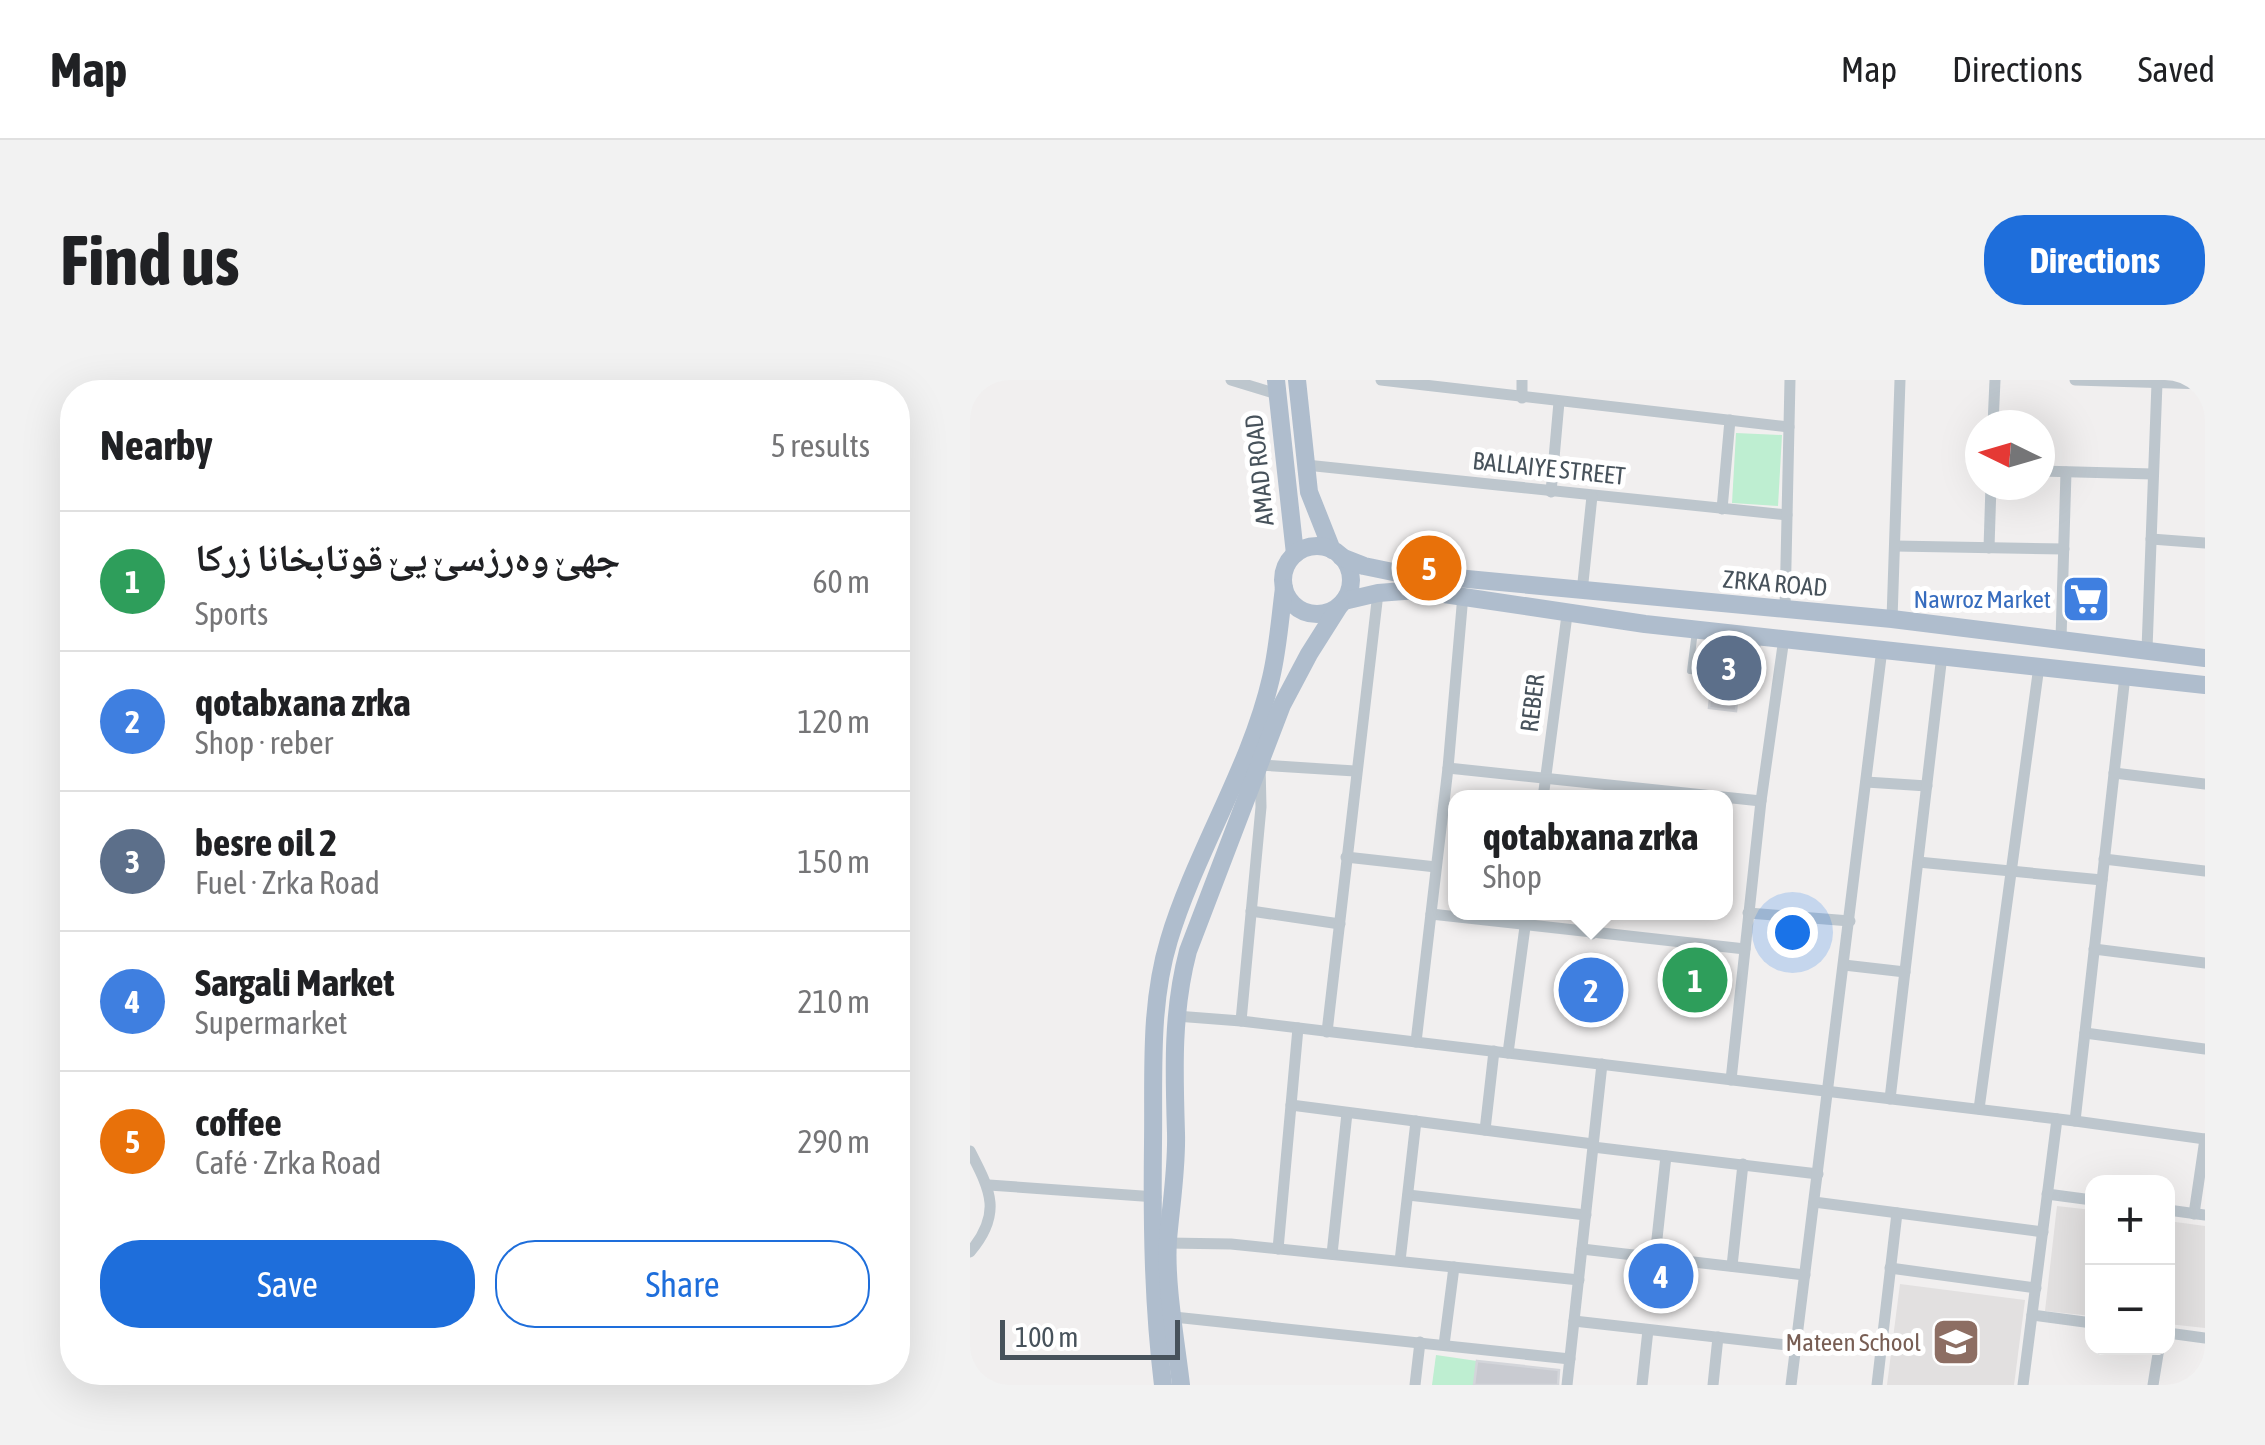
<!DOCTYPE html>
<meta charset="utf-8">
<style>
body{margin:0;font-family:"Asap Condensed","Noto Naskh Arabic",sans-serif;background:#f2f2f2;color:#202124}
.controls{position:absolute;right:30px;bottom:30px;display:grid;overflow:hidden;border-radius:20px;box-shadow:0 10px 40px #0002}
.controls button{width:90px;height:90px;display:grid;place-items:center;padding:0;border:0;border-bottom:2px solid #e0e0e0;background:#fff;color:#202124;font:50px sans-serif}
.compass{position:absolute;left:995px;top:30px;width:90px;height:90px;border-radius:50%;background:#fff;box-shadow:0 10px 40px #0002;rotate:275deg}
.scale{position:absolute;left:30px;bottom:25px;width:180px;box-sizing:border-box;padding-left:10px;border:5px solid #47525b;border-top:0;font-size:28px;line-height:35px;white-space:nowrap;color:#47525b;-webkit-text-stroke:8px #fff;paint-order:stroke}
.you{position:absolute;left:822px;top:552px;width:35px;height:35px;margin:-25px;border:8px solid #fff;border-radius:50%;background:#1a73e8;box-shadow:0 0 0 15px #1a73e833}
.badge{display:grid;place-items:center;width:65px;height:65px;border-radius:50%;background:#1e6edb;color:#fff;font-size:32px;font-weight:700}
.pin{position:absolute;translate:-50% -50%;border:5px solid #fff;box-shadow:0 2px 10px #0006}
.popup{position:absolute;left:478px;top:410px;width:285px;height:130px;box-sizing:border-box;display:grid;place-content:center;border-radius:20px;background:#fff;filter:drop-shadow(0 2px 8px #0005);font-size:32px;white-space:nowrap;color:#757577}
.popup b{font-size:38px;color:#202124}
.popup::after{content:'';position:absolute;left:50%;top:100%;margin-left:-20px;border:20px solid transparent;border-top-color:#fff}
.list{margin:0;padding:0;list-style:none}
h2{display:flex;justify-content:space-between;align-items:center;height:130px;margin:0;padding:0 40px;font-size:42px}
h2 small{font-size:32px;font-weight:400;color:#757577}
.list li{display:grid;grid-template-columns:65px 1fr auto;gap:30px;align-items:center;box-sizing:border-box;height:140px;padding:0 40px;border-top:2px solid #e0e0e0}
.list b{display:block;font-size:38px;white-space:nowrap}
.list p{margin:0;font-size:32px;white-space:nowrap;color:#757577}
.list em{font-size:32px;font-style:normal;color:#757577}
.actions{display:flex;gap:20px;padding:30px 40px}
.actions a{flex:1;padding:22px 0;border:2px solid #1e6edb;border-radius:40px;text-align:center;font-size:35px;color:#1e6edb}
.actions .main{background:#1e6edb;color:#fff}
.map{position:relative;flex:none;width:1235px;height:1005px;overflow:hidden;border-radius:40px}
header{display:flex;align-items:center;gap:60px;box-sizing:border-box;height:140px;padding:0 50px;background:#fff;border-bottom:2px solid #e0e0e0}
header strong{font-size:48px}
nav{display:flex;gap:55px;margin-inline-start:auto;font-size:35px}
.intro{display:flex;align-items:center;justify-content:space-between;box-sizing:border-box;height:240px;padding:0 60px}
h1{margin:0;font-size:70px}
.button{padding:25px 45px;border-radius:40px;background:#1e6edb;color:#fff;font-size:35px;font-weight:700}
main{display:flex;gap:60px;padding:0 60px}
aside{flex:1;background:#fff;border-radius:40px;box-shadow:0 10px 40px #0002}
.map>svg:first-child{display:block}
</style>
<header>
<strong>Map</strong>
<nav><a>Map</a><a>Directions</a><a>Saved</a></nav>
</header>
<div class="intro"><h1>Find us</h1><a class="button">Directions</a></div>
<main>
<aside>
<h2>Nearby<small>5 results</small></h2>
<ul class="list">
<li><span class="badge" style="background:#2e9e5b">1</span><div><b>جھێ وەرزسێ یێ قوتابخانا زرکا</b><p>Sports</p></div><em>60 m</em></li>
<li><span class="badge" style="background:#3f7fe0">2</span><div><b>qotabxana zrka</b><p>Shop · reber</p></div><em>120 m</em></li>
<li><span class="badge" style="background:#5c6f8a">3</span><div><b>besre oil 2</b><p>Fuel · Zrka Road</p></div><em>150 m</em></li>
<li><span class="badge" style="background:#3f7fe0">4</span><div><b>Sargali Market</b><p>Supermarket</p></div><em>210 m</em></li>
<li><span class="badge" style="background:#e8710a">5</span><div><b>coffee</b><p>Café · Zrka Road</p></div><em>290 m</em></li>
</ul>
<div class="actions"><a class="main">Save</a><a>Share</a></div>
</aside>
<div class="map">
<svg width="1235" height="1005" viewBox="0 0 1235 1005">
<rect width="100%" height="100%" fill="#f1efef"/>
<g fill="#e2e0e0">
<path d="M1087,826L1122,830V936L1075,931Z"/>
<path d="M1198,841L1235,846V948L1198,944Z"/>
<path d="M930,904L1055,920L1044,1005H917Z"/>
</g>
<g fill="#beeed1">
<path d="M766,53L812,55L808,126L762,123Z"/>
<path d="M703,576L754,583L753,618L700,610Z"/>
<path d="M466,975L507,981L504,1005H462Z"/>
</g>
<g fill="#c9cbd1" stroke="#d3d5da" stroke-width="2.5">
<path d="M736,280L777,284L776,290L735,286Z"/>
<path d="M734,299L775,304V312L768,311L766,331L739,328L741,309H733Z"/>
<path d="M507,981L589,990L588,1005H504Z"/>
</g>
<g fill="none" stroke-linecap="round" stroke-linejoin="round">
<path stroke="#bdc6cd" stroke-width="6" d="M725,251L720,291L784,298L788,261"/>
<g stroke="#bdc6cd" stroke-width="11">
<path d="M261,0L307,14"/>
<path d="M411,0L819,47"/>
<path d="M1105,0L1235,4"/>
<path d="M552,18V0"/>
<path d="M1023,45L1025,0"/>
<path d="M336,85L817,135"/>
<path d="M1070,91L1183,94"/>
<path d="M581,112L589,22"/>
<path d="M752,129L760,40"/>
<path d="M1181,159L1235,163"/>
<path d="M925,166L1094,169"/>
<path d="M1019,168L1021,105"/>
<path d="M612,212L622,116"/>
<path d="M815,229L820,0"/>
<path d="M922,239L930,0"/>
<path d="M1091,259L1096,92"/>
<path d="M1177,269L1187,3"/>
<path d="M478,388L791,421"/>
<path d="M1144,393L1235,404"/>
<path d="M896,402L957,406"/>
<path d="M573,418L597,235"/>
<path d="M376,477L466,487"/>
<path d="M1134,479L1235,491"/>
<path d="M948,482L1132,500"/>
<path d="M281,531L370,544"/>
<path d="M778,533L880,541"/>
<path d="M461,534L775,569"/>
<path d="M622,554L626,532"/>
<path d="M1124,569L1235,583"/>
<path d="M874,585L935,592"/>
<path d="M206,636L271,641L1105,741L1235,759"/>
<path d="M271,641L291,427L290,385L385,391"/>
<path d="M357,652L408,213"/>
<path d="M1115,653L1235,669"/>
<path d="M446,662L478,388L493,215"/>
<path d="M538,673L557,532"/>
<path d="M761,700L791,421L814,258"/>
<path d="M920,719L972,275"/>
<path d="M321,725L623,764"/>
<path d="M1009,729L1069,286"/>
<path d="M1105,741L1155,296"/>
<path d="M515,750L524,671"/>
<path d="M623,767L848,794"/>
<path d="M0,771C20,810 33,833 0,872"/>
<path d="M19,805L186,817"/>
<path d="M1077,814L1122,820"/>
<path d="M438,815L616,835"/>
<path d="M844,822L1073,852"/>
<path d="M1198,830L1235,835"/>
<path d="M1224,834L1235,759"/>
<path d="M198,863L261,864L609,900"/>
<path d="M308,869L328,648"/>
<path d="M612,869L835,895"/>
<path d="M362,874L377,733"/>
<path d="M685,877L696,776"/>
<path d="M430,881L446,741"/>
<path d="M762,886L773,784"/>
<path d="M920,888L1066,908"/>
<path d="M1062,935L1122,943"/>
<path d="M204,937L600,979"/>
<path d="M604,941L826,966"/>
<path d="M1198,953L1235,958"/>
<path d="M474,965L484,887"/>
<path d="M445,1005L450,962"/>
<path d="M597,1005L632,684"/>
<path d="M672,1005L678,950"/>
<path d="M743,1005L748,957"/>
<path d="M821,1005L912,269"/>
<path d="M907,1005L927,833"/>
<path d="M1053,1005L1087,739"/>
<path d="M1183,1005L1189,968"/>
</g>
<g stroke="#afbdcd" stroke-width="18">
<path d="M306,0L325,174"/>
<path d="M327,0L339,112L362,170"/>
<circle cx="347" cy="200" r="34"/>
<path d="M371,177L394,186L423,192L922,239L1235,278"/>
<path d="M374,221L408,213L447,210L675,244L1235,305"/>
<path d="M193,1005C183,923 182,845 183,763C184,694 179,626 199,560C225,473 281,386 301,298C308,269 310,238 314,208"/>
<path d="M211,1005C206,961 195,903 198,860C201,824 207,789 206,753C204,690 202,632 218,571L312,325L339,274L370,225"/>
</g>
</g>
<defs>
<g id="supermarket-square" transform="scale(2.5)"><rect x="-9" y="-9" width="18" height="18" rx="4" fill="#3f7fe0" stroke="#fff"/><path d="M-6-5.5h2.5l.6 2H6L4.5 2H-2.5L-4.4-4H-6ZM-1.5 3.2a1.3 1.3 0 1 0 .1 0ZM3 3.2a1.3 1.3 0 1 0 .1 0Z" fill="#fff"/></g>
<g id="school-square" transform="scale(2.5)"><rect x="-9" y="-9" width="18" height="18" rx="4" fill="#8d6e63" stroke="#fff"/><path d="M0-5L7-2L0 1L-7-2ZM-4 1L0 2.5L4 1V4Q0 6-4 4Z" fill="#fff"/></g>
</defs>
<g fill-rule="evenodd">
<use href="#supermarket-square" x="1116" y="219"/>
<use href="#school-square" x="986" y="962"/>
</g>
<g text-anchor="middle" stroke-width="10" stroke-linejoin="round" paint-order="stroke">
<g font-size="25" fill="#47525b" stroke="#fff">
<text transform="translate(579 88) rotate(6)" y="9">BALLAIYE STREET</text>
<text transform="translate(289 90) rotate(-96)" y="9">AMAD ROAD</text>
<text transform="translate(805 203) rotate(5)" y="9">ZRKA ROAD</text>
<text transform="translate(562 323) rotate(-83)" y="9">REBER</text>
</g>
<g font-size="25" fill="#366cbe" stroke="#fff" text-anchor="end">
<text x="1081" y="228">Nawroz Market</text>
</g>
<g font-size="25" fill="#785e54" stroke="#fff" text-anchor="end">
<text x="951" y="971">Mateen School</text>
</g>
</g>
</svg>
<div class="controls">
<button>+</button>
<button>−</button>
</div>
<svg class="compass" viewBox="-18 -18 36 36"><path d="M0-13l5 13h-10z" fill="#e53935"/><path d="M0 13l5-13h-10z" fill="#757577"/></svg>
<div class="scale">100 m</div>
<div class="you"></div>
<div class="pin badge" style="left:725px;top:600px;background:#2e9e5b">1</div>
<div class="pin badge" style="left:621px;top:610px;background:#3f7fe0">2</div>
<div class="popup"><b>qotabxana zrka</b>Shop</div>
<div class="pin badge" style="left:759px;top:288px;background:#5c6f8a">3</div>
<div class="pin badge" style="left:691px;top:896px;background:#3f7fe0">4</div>
<div class="pin badge" style="left:459px;top:188px;background:#e8710a">5</div>
</div>
</main>
